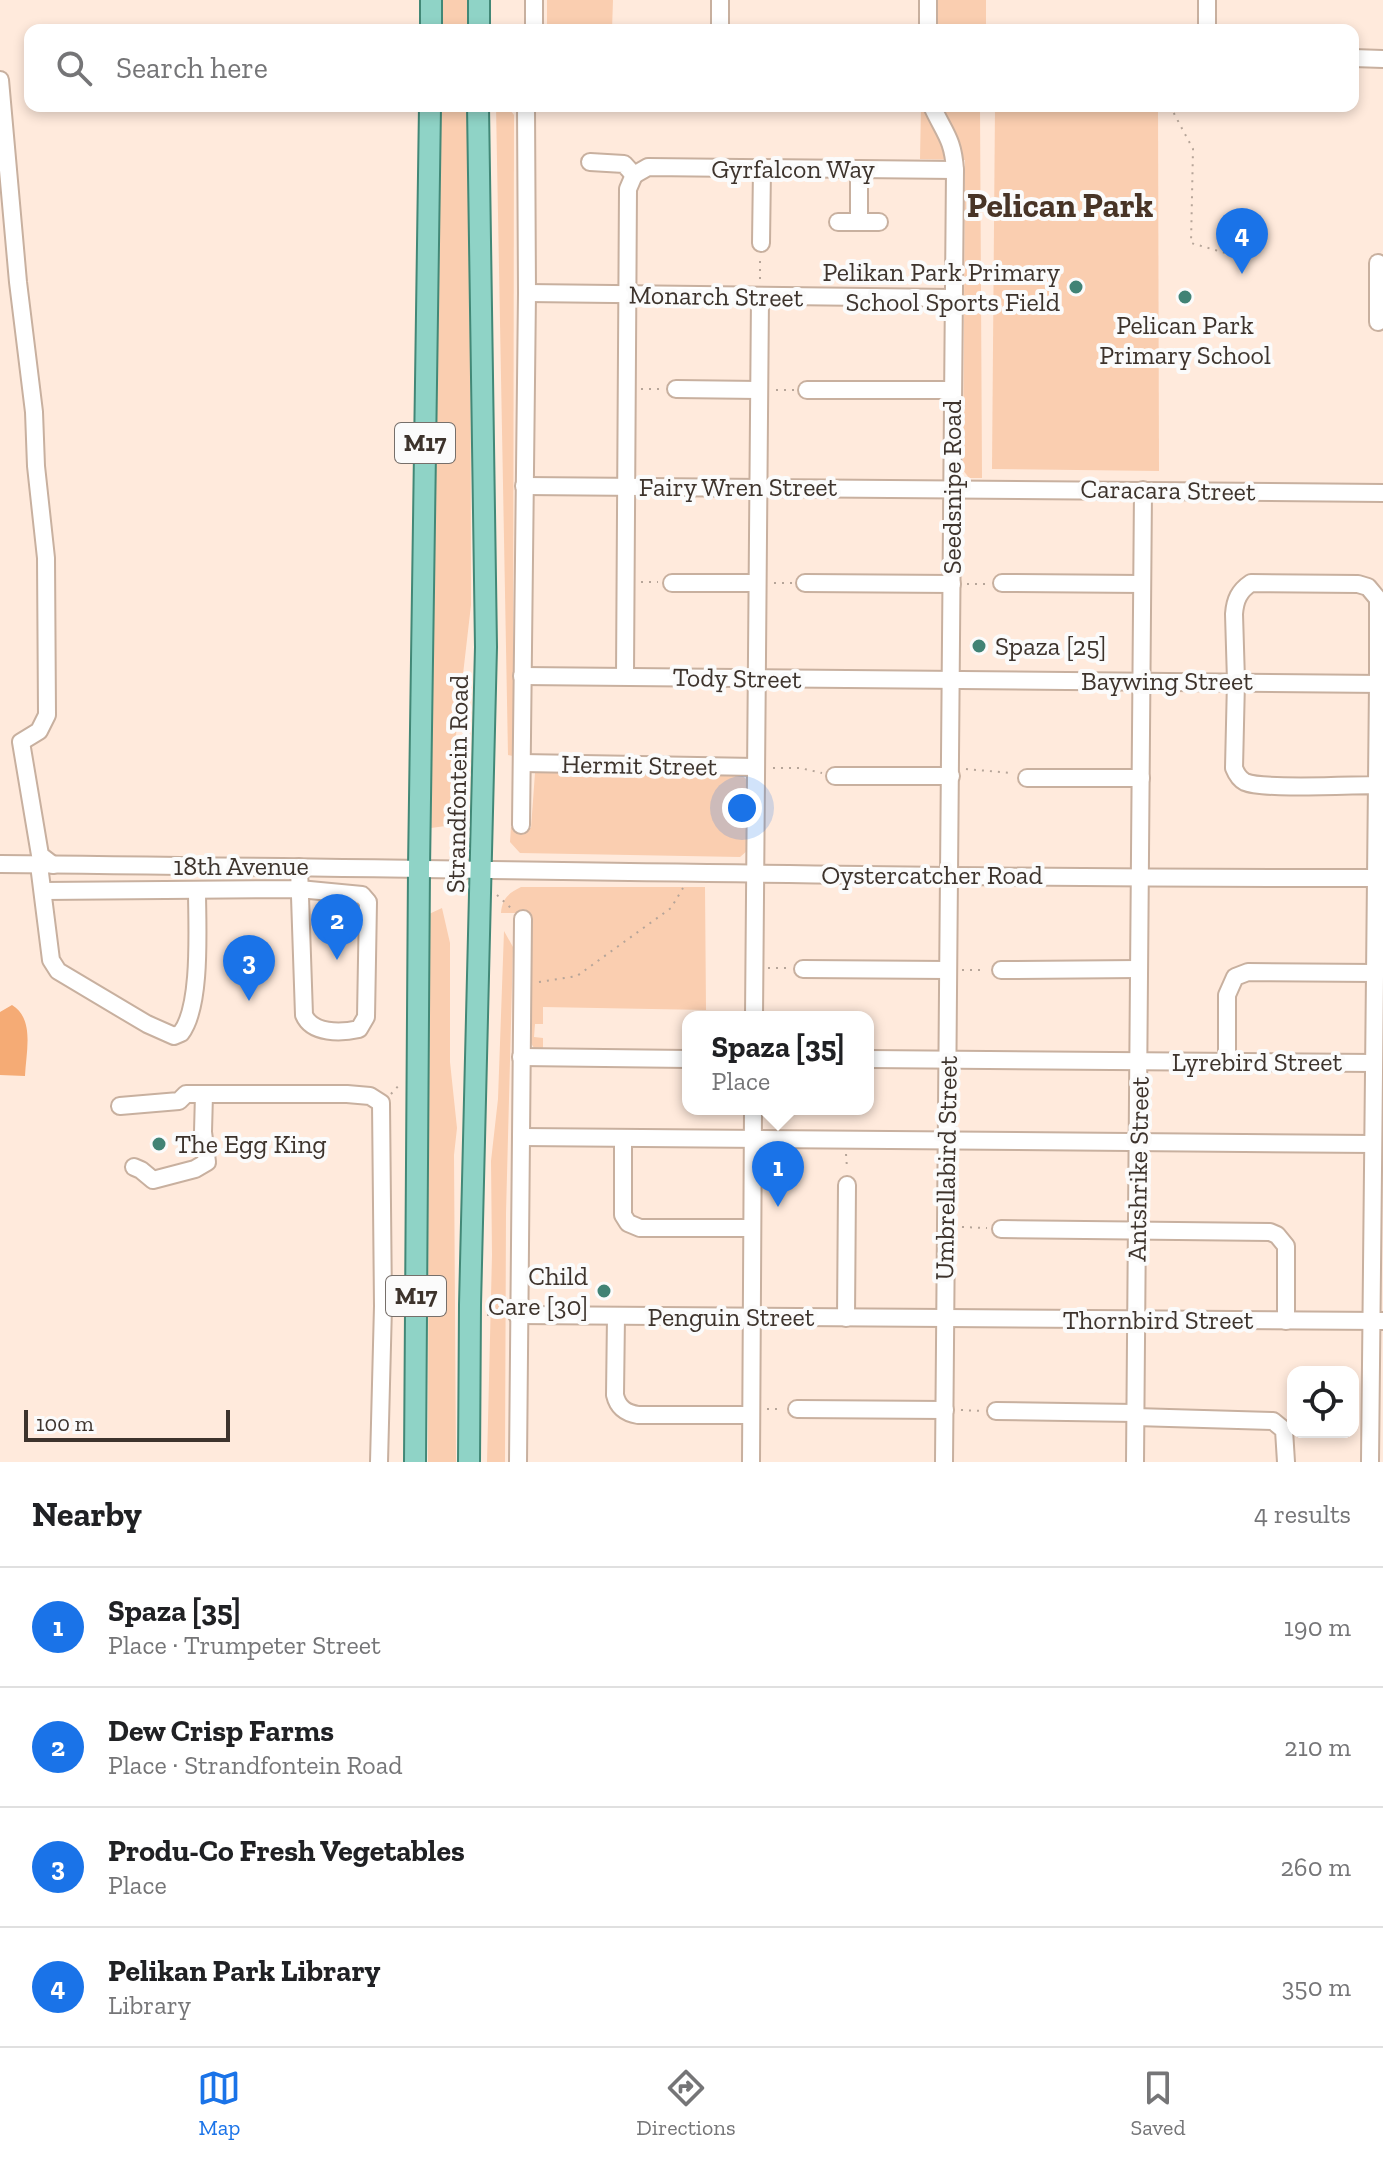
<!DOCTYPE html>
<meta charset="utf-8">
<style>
body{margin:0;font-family:"Zilla Slab",serif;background:#f6f6f6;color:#202124}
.controls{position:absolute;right:24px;bottom:24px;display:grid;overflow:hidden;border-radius:16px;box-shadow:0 4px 12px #0003}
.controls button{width:72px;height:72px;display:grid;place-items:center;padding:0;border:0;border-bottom:2px solid #e0e0e0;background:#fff;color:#202124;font:40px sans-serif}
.scale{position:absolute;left:24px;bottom:20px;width:206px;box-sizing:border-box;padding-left:8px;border:4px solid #3d332c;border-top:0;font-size:22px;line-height:28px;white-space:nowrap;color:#3d332c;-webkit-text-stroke:6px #fbfbfb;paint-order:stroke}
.you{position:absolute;left:742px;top:808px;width:28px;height:28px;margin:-20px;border:6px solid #fff;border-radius:50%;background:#1a73e8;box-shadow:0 0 0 12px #1a73e833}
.badge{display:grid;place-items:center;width:52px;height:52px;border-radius:50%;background:#1a73e8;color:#fff;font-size:26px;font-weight:700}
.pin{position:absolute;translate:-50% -66px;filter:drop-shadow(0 2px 4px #0008)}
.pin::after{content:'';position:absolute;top:42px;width:28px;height:24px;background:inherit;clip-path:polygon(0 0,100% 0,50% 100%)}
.popup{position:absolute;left:682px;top:1011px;width:192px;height:104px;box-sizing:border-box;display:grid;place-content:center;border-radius:16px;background:#fff;filter:drop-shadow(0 2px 6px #0005);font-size:26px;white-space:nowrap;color:#757577}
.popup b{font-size:30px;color:#202124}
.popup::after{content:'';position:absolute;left:50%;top:100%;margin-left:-16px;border:16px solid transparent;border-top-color:#fff}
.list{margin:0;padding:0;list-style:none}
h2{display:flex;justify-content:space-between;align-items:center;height:104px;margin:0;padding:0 32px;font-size:34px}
h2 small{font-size:26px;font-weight:400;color:#757577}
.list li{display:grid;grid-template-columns:52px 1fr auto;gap:24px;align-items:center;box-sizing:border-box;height:120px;padding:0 32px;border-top:2px solid #e0e0e0}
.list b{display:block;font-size:30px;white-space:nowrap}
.list p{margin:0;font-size:26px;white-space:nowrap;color:#757577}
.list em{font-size:26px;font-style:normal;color:#757577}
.icon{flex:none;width:44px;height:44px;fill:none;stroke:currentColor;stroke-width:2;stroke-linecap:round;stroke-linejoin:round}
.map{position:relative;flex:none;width:1383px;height:1462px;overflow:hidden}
.search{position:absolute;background:#fff;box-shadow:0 4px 12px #0003;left:24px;right:24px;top:24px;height:88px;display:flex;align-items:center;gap:20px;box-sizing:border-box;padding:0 28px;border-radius:16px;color:#757577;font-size:30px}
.sheet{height:584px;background:#fff}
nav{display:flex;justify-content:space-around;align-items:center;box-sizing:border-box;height:112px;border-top:2px solid #e0e0e0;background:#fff;font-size:22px;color:#757577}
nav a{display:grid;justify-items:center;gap:4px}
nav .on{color:#1a73e8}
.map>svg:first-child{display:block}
</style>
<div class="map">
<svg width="1383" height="1462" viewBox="0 0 1383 1462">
<rect width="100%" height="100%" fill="#ffeadc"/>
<g fill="#faceb0">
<path d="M438,0H470V30H437Z"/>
<path d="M547,0H613L612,30H547Z"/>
<rect x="937" y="0" width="49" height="30"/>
<path d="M437,106H470L471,605L456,735L453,825L431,828Z"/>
<path d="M496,106H507L514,115L513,756L508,755Z"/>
<path d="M921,106H980L982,478H969L963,470L965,160L920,159Z"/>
<path d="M995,106H1158L1159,471L992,469Z"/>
<path d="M535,773H740L749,782L748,850L740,857L520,853L510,842L511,827L531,828Z"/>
<path d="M521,887H705L706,1010L543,1007V1024H535L534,1037L543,1038V1049L534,1048L527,1037L529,913H501C502,898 509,893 521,887Z"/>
<path d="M442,908L450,943V1062L457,1128L454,1155L456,1462H428L429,914Z"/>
<path d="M504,931L513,947L506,1213L505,1462H487L492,1255L491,1161L498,1099Z"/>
</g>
<path fill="#f5ab75" d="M12,1005C35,1019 26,1052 25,1076L0,1075V1012Z"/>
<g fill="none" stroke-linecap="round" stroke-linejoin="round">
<g stroke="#c8b09f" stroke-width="20">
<g id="minor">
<path d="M534,0V30"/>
<path d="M720,30V0"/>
<path d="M928,30V0"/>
<path d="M1207,30V0"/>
<path d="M1353,58L1383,59"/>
<path d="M0,80L18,282L34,412L36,466L46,558L47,715L39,731L21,742L40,855L53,865"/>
<path d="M932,106C944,133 953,138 955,170L944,1462"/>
<path d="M590,162L624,164L634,175"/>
<path d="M859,169V222"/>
<path d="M634,175L648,167L955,170"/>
<path d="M838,222H879"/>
<path d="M761,243L762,169"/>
<path d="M1378,263V322"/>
<path d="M527,293L953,298"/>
<path d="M676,389L759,390"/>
<path d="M807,390H952"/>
<path d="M524,486L1383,493"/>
<path d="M672,583H757"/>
<path d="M805,583L952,584"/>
<path d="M1002,583L1142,584"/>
<path d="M522,676L1383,684"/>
<path d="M625,676L628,189L634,175"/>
<path d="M522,763L756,767"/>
<path d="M835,776H951"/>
<path d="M1027,778H1141"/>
<path d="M521,825L527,293L526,106"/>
<path d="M0,864C461,868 922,879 1383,878"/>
<path d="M39,865L51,960L58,971L147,1024L174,1036L181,1033C202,1006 197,925 197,890"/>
<path d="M43,891L299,889L362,895L368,902L366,1017L359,1029C341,1033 312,1034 304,1015L299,867"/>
<path d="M803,969L948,970"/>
<path d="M1001,970L1139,969"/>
<path d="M754,1017L760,296"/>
<path d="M521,1057L688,1059"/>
<path d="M868,1059L1374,1063"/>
<path d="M1227,1062V995L1235,977L1248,972L1374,973"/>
<path d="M120,1106L179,1101L186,1094H347L370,1096L381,1103L383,1306L379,1462"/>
<path d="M521,1137L1373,1144"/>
<path d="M623,1138V1215L628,1223L640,1228H752"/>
<path d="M134,1167L141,1170L153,1180L195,1169L207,1162L203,1132L204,1094"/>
<path d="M1001,1229L1270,1232L1277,1235L1286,1246V1321"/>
<path d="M517,1315L1383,1321"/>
<path d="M616,1316L615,1395C618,1408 626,1413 638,1415H751"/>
<path d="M846,1318L847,1185"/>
<path d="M797,1409L945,1410"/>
<path d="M996,1411L1135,1413"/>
<path d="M1135,1417L1273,1421L1284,1430L1286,1462"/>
<path d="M518,1462L523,919"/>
<path d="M751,1462L753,1109"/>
<path d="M1135,1462L1143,490"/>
<path d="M1370,1462L1378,684V599L1368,587L1358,584L1251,583C1239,591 1235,600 1234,614L1236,681L1234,768C1236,773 1239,779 1245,782C1263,790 1352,785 1377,785"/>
</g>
</g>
<g stroke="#428877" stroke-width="24">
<g id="major">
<path d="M431,30V0"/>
<path d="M479,30V0"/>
<path d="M415,1462L419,868L430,106"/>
<path d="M469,1462L470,1305L486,647L478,106"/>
</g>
</g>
<g stroke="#b6a599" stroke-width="2" stroke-dasharray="2 6" stroke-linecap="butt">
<path d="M1170,106L1193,149L1191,243L1239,257"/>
<path d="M760,279V257"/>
<path d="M641,389H659"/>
<path d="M776,390H794"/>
<path d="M641,582H658"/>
<path d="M774,583H792"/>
<path d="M967,584H985"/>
<path d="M773,768H800L822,773"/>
<path d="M966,769L1011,773"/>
<path d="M497,895L513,910"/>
<path d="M768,968H786"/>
<path d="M962,970H984"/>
<path d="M539,982L577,976L671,908L683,888"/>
<path d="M391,1094L400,1084"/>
<path d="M846,1154L847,1168"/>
<path d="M962,1227L987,1228"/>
<path d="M487,1315H500"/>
<path d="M767,1409H780"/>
<path d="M961,1410L982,1411"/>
</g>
<use href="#minor" stroke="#fff" stroke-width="16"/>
<use href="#major" stroke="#8fd3c6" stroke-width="20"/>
</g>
<g fill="#418375" stroke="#fbfbfb" stroke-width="3">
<circle cx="1076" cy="287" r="8"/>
<circle cx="1185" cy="297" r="8"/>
<circle cx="979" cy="646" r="8"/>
<circle cx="159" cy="1144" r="8"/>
<circle cx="604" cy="1291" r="8"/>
</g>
<g text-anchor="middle" stroke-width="8" stroke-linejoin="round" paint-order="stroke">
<g fill="#fbfbfb" stroke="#766f6a" stroke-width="2">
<rect x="395" y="423" width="60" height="40" rx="6"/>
<rect x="386" y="1276" width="60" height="40" rx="6"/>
</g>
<g font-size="24" font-weight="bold" fill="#3d332c">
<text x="425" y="451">M17</text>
<text x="416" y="1304">M17</text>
</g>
<g font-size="26" fill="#3d332c" stroke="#fbfbfb">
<text x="793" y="178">Gyrfalcon Way</text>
<text transform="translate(716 296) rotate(1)" y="9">Monarch Street</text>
<text x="738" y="496">Fairy Wren Street</text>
<text transform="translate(952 487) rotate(-90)" y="9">Seedsnipe Road</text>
<text transform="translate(1168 490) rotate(1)" y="9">Caracara Street</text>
<text transform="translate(737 678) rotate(1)" y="9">Tody Street</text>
<text x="1167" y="690">Baywing Street</text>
<text transform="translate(639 765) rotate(1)" y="9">Hermit Street</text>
<text transform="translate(457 784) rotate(-89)" y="9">Strandfontein Road</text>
<text x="241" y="875">18th Avenue</text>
<text x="932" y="884">Oystercatcher Road</text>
<text x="1257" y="1071">Lyrebird Street</text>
<text transform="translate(946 1168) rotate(-89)" y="9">Umbrellabird Street</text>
<text transform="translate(1138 1169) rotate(-89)" y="9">Antshrike Street</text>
<text x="731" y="1326">Penguin Street</text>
<text x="1158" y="1329">Thornbird Street</text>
</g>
<g font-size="26" fill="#3d332c" stroke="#fbfbfb" text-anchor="end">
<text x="1060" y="281">Pelikan Park Primary<tspan x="1060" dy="30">School Sports Field</tspan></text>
<text x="1185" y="334" text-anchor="middle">Pelican Park<tspan x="1185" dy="30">Primary School</tspan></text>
<text x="995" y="655" text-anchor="start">Spaza [25]</text>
<text x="175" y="1153" text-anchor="start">The Egg King</text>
<text x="588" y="1285">Child<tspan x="588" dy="30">Care [30]</tspan></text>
</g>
<g font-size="34" font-weight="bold" fill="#483426" stroke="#fbfbfb">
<text x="1060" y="217">Pelican Park</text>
</g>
</g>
</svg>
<div class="controls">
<button><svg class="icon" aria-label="locate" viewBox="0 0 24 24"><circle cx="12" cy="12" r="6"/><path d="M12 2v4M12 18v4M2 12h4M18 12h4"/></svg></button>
</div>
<div class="scale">100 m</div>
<div class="you"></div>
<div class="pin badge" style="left:778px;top:1207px">1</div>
<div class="popup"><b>Spaza [35]</b>Place</div>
<div class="pin badge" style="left:337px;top:960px">2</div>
<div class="pin badge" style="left:249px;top:1001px">3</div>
<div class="pin badge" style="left:1242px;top:274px">4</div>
<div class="search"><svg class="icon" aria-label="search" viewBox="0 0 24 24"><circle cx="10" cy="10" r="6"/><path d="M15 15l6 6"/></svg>Search here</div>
</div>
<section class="sheet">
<h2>Nearby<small>4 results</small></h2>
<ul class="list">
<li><span class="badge">1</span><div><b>Spaza [35]</b><p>Place · Trumpeter Street</p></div><em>190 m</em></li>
<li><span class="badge">2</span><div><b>Dew Crisp Farms</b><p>Place · Strandfontein Road</p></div><em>210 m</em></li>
<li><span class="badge">3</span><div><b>Produ-Co Fresh Vegetables</b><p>Place</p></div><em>260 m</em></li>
<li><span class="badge">4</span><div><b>Pelikan Park Library</b><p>Library</p></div><em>350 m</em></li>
</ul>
</section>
<nav>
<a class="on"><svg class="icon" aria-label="map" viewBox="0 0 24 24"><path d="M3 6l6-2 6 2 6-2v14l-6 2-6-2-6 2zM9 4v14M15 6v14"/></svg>Map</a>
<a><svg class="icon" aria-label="directions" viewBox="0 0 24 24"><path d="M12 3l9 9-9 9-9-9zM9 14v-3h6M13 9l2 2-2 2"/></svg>Directions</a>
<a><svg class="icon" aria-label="saved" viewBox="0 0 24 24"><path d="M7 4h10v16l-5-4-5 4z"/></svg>Saved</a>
</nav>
